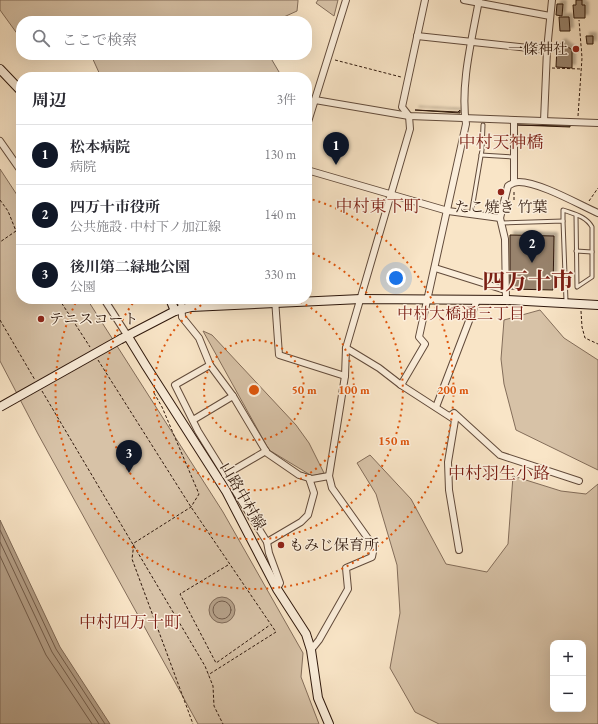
<!DOCTYPE html>
<html lang="ja">
<meta charset="utf-8">
<style>
body{margin:0;font-family:"EB Garamond","Noto Serif JP",serif;background:#f7f7f7;color:#2b2b33}
.controls{position:absolute;right:12px;bottom:12px;display:grid;overflow:hidden;border-radius:8px;box-shadow:0 4px 16px #0002}
.controls button{width:36px;height:36px;display:grid;place-items:center;padding:0;border:0;border-bottom:1px solid #e1e1e2;background:#fff;color:#2b2b33;font:20px sans-serif}
.you{position:absolute;left:396px;top:278px;width:14px;height:14px;margin:-10px;border:3px solid #fff;border-radius:50%;background:#1a73e8;box-shadow:0 0 0 6px #1a73e833}
.badge{display:grid;place-items:center;width:26px;height:26px;border-radius:50%;background:#111827;color:#fff;font-size:13px;font-weight:700}
.pin{position:absolute;translate:-50% -33px;filter:drop-shadow(0 1px 2px #0008)}
.pin::after{content:'';position:absolute;top:21px;width:14px;height:12px;background:inherit;clip-path:polygon(0 0,100% 0,50% 100%)}
.list{margin:0;padding:0;list-style:none}
h2{display:flex;justify-content:space-between;align-items:center;height:52px;margin:0;padding:0 16px;font-size:17px}
h2 small{font-size:13px;font-weight:400;color:#7c7c81}
.list li{display:grid;grid-template-columns:26px 1fr auto;gap:12px;align-items:center;box-sizing:border-box;height:60px;padding:0 16px;border-top:1px solid #e1e1e2}
.list b{display:block;font-size:15px;white-space:nowrap}
.list p{margin:0;font-size:13px;white-space:nowrap;color:#7c7c81}
.list em{font-size:13px;font-style:normal;color:#7c7c81}
.icon{flex:none;width:22px;height:22px;fill:none;stroke:currentColor;stroke-width:2;stroke-linecap:round;stroke-linejoin:round}
.map{position:relative;flex:none;width:598px;height:724px;overflow:hidden}
.search{position:absolute;background:#fff;box-shadow:0 4px 16px #0002;left:16px;top:16px;width:296px;height:44px;display:flex;align-items:center;gap:10px;box-sizing:border-box;padding:0 14px;border-radius:16px;color:#7c7c81;font-size:15px}
.panel{position:absolute;background:#fff;box-shadow:0 4px 16px #0002;left:16px;top:72px;width:296px;height:232px;border-radius:16px}
.map>svg:first-child{display:block}
</style>
<div class="map">
<svg width="598" height="724" viewBox="0 0 598 724">
<defs>
<filter id="shadow"><feDropShadow dx="3.5" dy="-3.5" stdDeviation="1" flood-color="#0004"/></filter>
</defs>
<rect width="100%" height="100%" fill="#f9e5c7"/>
<filter id="stains"><feTurbulence type="fractalNoise" baseFrequency=".005" numOctaves="4"/><feColorMatrix values="0 0 0 0 .2 0 0 0 0 .09 0 0 0 0 .02 0 0 0 .5 -.17"/></filter>
<radialGradient id="worn" r=".72"><stop offset=".6" stop-color="#630" stop-opacity="0"/><stop offset="1" stop-color="#630" stop-opacity=".3"/></radialGradient>
<g fill="#d7c2a7" stroke="#836d5a" fill-rule="evenodd">
<path d="M0,0H298V1L297,11L275,21H21V39L0,10Z"/>
<path d="M318,0H338L334,16L316,3Z"/>
<path d="M91,55H269L282,77H200L198,76L196,77H101Z"/>
<path d="M0,169L21,201V299H87L223,512L303,653L301,677L319,724H198L38,434L0,361Z"/>
<path d="M540,310L564,338L598,360V470L516,430L504,384L501,359L504,320Z"/>
<path d="M203,331L212,335L296,425L309,443L324,473L312,476L269,450Z"/>
<path d="M370,455L411,499L446,564L487,572L508,544L513,476L561,491L586,494L598,484V724H439L415,712L390,668L400,613L397,565L376,494L357,463ZM553,643H583V709H553Z"/>
</g>
<g fill="#b49f87" stroke="#7f6956">
<path d="M0,520L60,647L110,724H0Z"/>
<circle cx="222" cy="610" r="13"/>
</g>
<g fill="none" stroke-linecap="round" stroke-linejoin="round">
<g stroke="#725c4a" stroke-width="1">
<path d="M0,530L56,649L105,724"/>
<path d="M0,542L52,652L99,724"/>
<path d="M0,556L46,655L92,724"/>
<circle cx="222" cy="610" r="9"/>
</g>
</g>
<g fill="#98836d" stroke="#2f180c" filter="url(#shadow)">
<path d="M576,0H582V5H585V18H574L573,5H576Z"/>
<path d="M557,4H563L562,16L556,15Z"/>
<path d="M559,17H569L570,31H560Z"/>
<path d="M586,36H593V44H587Z"/>
<path d="M562,42L572,50V68L556,67L557,47Z"/>
<path d="M415,110L458,112L460,110V113Z"/>
<path d="M518,125L570,126V127Z"/>
<path d="M510,235L554,236L553,290L510,289Z"/>
</g>
<g fill="none" stroke-linecap="round" stroke-linejoin="round">
<g stroke="#624b3b" stroke-width="5">
<g id="lane">
<path d="M481,155L514,157"/>
<path d="M471,215L482,150L483,125"/>
<path d="M563,221V210C574,214 586,216 592,227V277L577,287L576,215"/>
<path d="M501,223L563,221L566,301"/>
<path d="M576,251L592,252"/>
</g>
</g>
<g stroke="#624b3b" stroke-width="8">
<g id="street">
<path d="M464,0L550,16"/>
<path d="M417,36L547,50"/>
<path d="M315,100L409,116L598,123"/>
<path d="M544,121L547,50L552,0"/>
<path d="M307,125L346,0"/>
<path d="M0,141L21,171"/>
<path d="M307,170L448,211L500,218"/>
<path d="M514,182V120"/>
<path d="M435,268L505,290"/>
<path d="M104,299L127,335"/>
<path d="M181,299L182,317L199,338L210,365L233,396L267,453L299,475L312,479L329,476"/>
<path d="M275,299L279,355L345,376"/>
<path d="M506,300L505,239L500,218L508,186C511,184 515,182 519,182C539,182 578,204 598,213"/>
<path d="M346,348L379,368L401,385L455,420L448,462L449,490L459,550"/>
<path d="M210,365L175,385L198,431L267,542L269,553L280,583L277,589"/>
<path d="M401,385L425,344L419,337L466,124C460,85 472,39 479,0"/>
<path d="M436,407L477,300"/>
<path d="M450,416L454,413L500,455L579,481"/>
<path d="M193,420L233,396"/>
<path d="M225,475L266,451"/>
<path d="M267,542L301,522L308,515L314,493L309,478"/>
<path d="M311,650L319,640L348,589L346,568L372,557L374,547L332,488L329,476L345,376L346,348L410,129L409,116L402,107L425,0"/>
</g>
</g>
<g stroke="#2f180c" stroke-width="10">
<g id="secondary">
<path d="M0,69L21,91"/>
<path d="M170,299L175,311"/>
<path d="M127,335L146,366L226,491L277,589L306,634L311,650L318,698L329,724"/>
<path d="M121,339L175,311L191,307L361,299L506,300L598,305"/>
</g>
</g>
<g stroke="#2f180c" stroke-width="1" stroke-dasharray="3 2" stroke-linecap="butt">
<path d="M335,60L401,77"/>
<path d="M552,68L581,69"/>
<path d="M578,116L582,58L579,20"/>
<path d="M0,200L8,211L16,231L0,242"/>
<path d="M514,200V191"/>
<path d="M589,201L598,188"/>
<path d="M16,231L21,239"/>
<path d="M59,299L90,347"/>
<path d="M581,311L582,327L585,338L598,344"/>
<path d="M0,320L35,380"/>
<path d="M98,360L191,507L276,632L208,675"/>
<path d="M42,391L205,666L213,686L214,706L223,724"/>
<path d="M154,393L162,407L199,494L191,507L134,543L132,559L193,724"/>
<path d="M228,565L180,594L216,663L270,625"/>
</g>
<use href="#lane" stroke="#fbeedb" stroke-width="3"/>
<use href="#street" stroke="#fbeedb" stroke-width="6"/>
<use href="#secondary" stroke="#fbeedb" stroke-width="8"/>
<g stroke="#2f180c" stroke-width="10" stroke-linecap="butt">
<path id="secondary-bridge" d="M0,407L121,339"/>
</g>
<use href="#secondary-bridge" stroke="#fbeedb" stroke-width="8"/>
</g>
<g fill="none" stroke="#df560c" stroke-width="2" stroke-dasharray="2 4">
<circle cx="254" cy="390" r="50"/>
<path d="M295 299A100 100 0 1 1 213 299"/>
<path d="M307 251A149 149 0 1 1 136 299"/>
<path d="M307 198A199 199 0 1 1 77 300"/>
</g>
<g fill="#8f2418" stroke="#fbeedb" stroke-width="1.5">
<circle cx="576" cy="49" r="4"/>
<circle cx="501" cy="192" r="4"/>
<circle cx="41" cy="319" r="4"/>
<circle cx="281" cy="545" r="4"/>
</g>
<g text-anchor="middle" stroke-width="3" stroke-linejoin="round" paint-order="stroke">
<g font-size="15" fill="#2f180c" stroke="#fbeedb" text-anchor="start">
<text x="568" y="54" text-anchor="end">一條神社</text>
<text x="501" y="212" text-anchor="middle">たこ焼き 竹葉</text>
<text x="49" y="324">テニスコート</text>
<text x="289" y="550">もみじ保育所</text>
</g>
<g font-size="15" fill="#2f180c" stroke="#fbeedb">
<text transform="translate(243 496) rotate(60)" y="5">山路中村線</text>
</g>
<g font-size="16" fill="#7a1f14" stroke="#fbeedb">
<text x="461" y="319">中村大橋通三丁目</text>
</g>
<g font-size="17" fill="#7a1f14" stroke="#fbeedb">
<text x="501" y="148">中村天神橋</text>
<text x="378" y="212">中村東下町</text>
<text x="499" y="479">中村羽生小路</text>
<text x="130" y="628">中村四万十町</text>
</g>
<g font-size="23" font-weight="bold" fill="#7a1f14" stroke="#fbeedb">
<text x="528" y="289">四万十市</text>
</g>
</g>
<circle cx="254" cy="390" r="6" fill="#df560c" stroke="#fbeedb" stroke-width="2"/>
<g font-size="12" text-anchor="middle" font-weight="bold" fill="#df560c" stroke="#fbeedb" stroke-width="3" stroke-linejoin="round" paint-order="stroke">
<text x="304" y="394">50 m</text>
<text x="354" y="394">100 m</text>
<text x="453" y="394">200 m</text>
<text x="394" y="445">150 m</text>
</g>
<rect width="100%" height="100%" filter="url(#stains)"/>
<rect width="100%" height="100%" fill="url(#worn)"/>
</svg>
<div class="controls">
<button>+</button>
<button>−</button>
</div>
<div class="you"></div>
<div class="pin badge" style="left:336px;top:165px">1</div>
<div class="pin badge" style="left:532px;top:263px">2</div>
<div class="pin badge" style="left:129px;top:473px">3</div>
<div class="search"><svg class="icon" aria-label="search" viewBox="0 0 24 24"><circle cx="10" cy="10" r="6"/><path d="M15 15l6 6"/></svg>ここで検索</div>
<section class="panel">
<h2>周辺<small>3件</small></h2>
<ul class="list">
<li><span class="badge">1</span><div><b>松本病院</b><p>病院</p></div><em>130 m</em></li>
<li><span class="badge">2</span><div><b>四万十市役所</b><p>公共施設 · 中村下ノ加江線</p></div><em>140 m</em></li>
<li><span class="badge">3</span><div><b>後川第二緑地公園</b><p>公園</p></div><em>330 m</em></li>
</ul>
</section>
</div>
